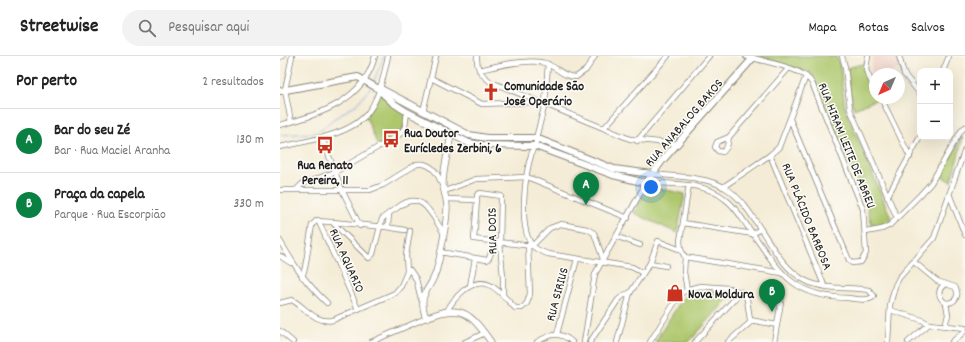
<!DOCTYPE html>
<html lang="pt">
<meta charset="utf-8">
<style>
body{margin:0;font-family:Dekko,sans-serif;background:#f2f2f2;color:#222}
.controls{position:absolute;right:12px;top:12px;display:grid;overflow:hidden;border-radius:8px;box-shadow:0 4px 16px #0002}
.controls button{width:36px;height:36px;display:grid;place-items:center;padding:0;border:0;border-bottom:1px solid #e0e0e0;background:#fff;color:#222;font:20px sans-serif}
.compass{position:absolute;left:589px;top:12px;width:36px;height:36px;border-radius:50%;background:#fff;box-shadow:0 4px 16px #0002;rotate:224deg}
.you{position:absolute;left:371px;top:131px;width:14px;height:14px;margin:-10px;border:3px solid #fff;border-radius:50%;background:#1a73e8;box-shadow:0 0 0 6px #1a73e833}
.badge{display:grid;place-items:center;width:26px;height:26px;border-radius:50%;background:#0b8043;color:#fff;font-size:13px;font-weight:700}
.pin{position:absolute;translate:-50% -33px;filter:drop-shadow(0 1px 2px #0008)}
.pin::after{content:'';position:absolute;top:21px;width:14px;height:12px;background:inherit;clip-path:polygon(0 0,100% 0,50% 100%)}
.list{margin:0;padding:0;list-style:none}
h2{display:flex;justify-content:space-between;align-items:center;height:52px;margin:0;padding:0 16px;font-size:17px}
h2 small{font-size:13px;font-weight:400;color:#767676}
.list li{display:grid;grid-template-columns:26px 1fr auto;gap:12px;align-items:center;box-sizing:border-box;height:64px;padding:0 16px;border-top:1px solid #e0e0e0}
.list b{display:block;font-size:15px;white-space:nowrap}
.list p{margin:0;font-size:13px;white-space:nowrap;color:#767676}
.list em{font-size:13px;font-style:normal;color:#767676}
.icon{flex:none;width:22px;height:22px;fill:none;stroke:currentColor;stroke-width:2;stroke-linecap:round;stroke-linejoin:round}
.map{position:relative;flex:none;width:685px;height:286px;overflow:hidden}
header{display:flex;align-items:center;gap:24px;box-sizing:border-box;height:56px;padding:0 20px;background:#fff;border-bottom:1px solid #e0e0e0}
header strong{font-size:19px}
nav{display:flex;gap:22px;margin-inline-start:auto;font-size:14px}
.search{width:280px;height:36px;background:#f2f2f2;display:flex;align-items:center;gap:10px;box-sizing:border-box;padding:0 14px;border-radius:22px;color:#767676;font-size:15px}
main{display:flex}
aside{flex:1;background:#fff}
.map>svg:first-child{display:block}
</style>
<header>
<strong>Streetwise</strong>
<div class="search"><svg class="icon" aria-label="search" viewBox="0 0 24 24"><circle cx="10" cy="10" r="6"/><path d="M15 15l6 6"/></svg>Pesquisar aqui</div>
<nav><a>Mapa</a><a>Rotas</a><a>Salvos</a></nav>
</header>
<main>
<aside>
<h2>Por perto<small>2 resultados</small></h2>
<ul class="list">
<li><span class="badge">A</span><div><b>Bar do seu Zé</b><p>Bar · Rua Maciel Aranha</p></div><em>130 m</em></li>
<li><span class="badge">B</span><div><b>Praça da capela</b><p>Parque · Rua Escorpião</p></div><em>330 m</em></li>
</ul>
</aside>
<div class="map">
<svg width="685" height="286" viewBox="0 0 685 286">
<rect width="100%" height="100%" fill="#fdfcf7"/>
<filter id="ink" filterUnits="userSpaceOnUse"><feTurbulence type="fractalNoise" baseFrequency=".025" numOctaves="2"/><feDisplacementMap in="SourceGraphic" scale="8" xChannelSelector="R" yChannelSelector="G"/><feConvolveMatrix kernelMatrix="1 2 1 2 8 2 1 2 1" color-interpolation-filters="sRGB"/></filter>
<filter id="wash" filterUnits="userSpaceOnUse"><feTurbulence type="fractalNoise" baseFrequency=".012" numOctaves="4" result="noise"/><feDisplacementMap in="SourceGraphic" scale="16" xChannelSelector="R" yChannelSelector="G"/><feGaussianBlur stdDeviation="0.9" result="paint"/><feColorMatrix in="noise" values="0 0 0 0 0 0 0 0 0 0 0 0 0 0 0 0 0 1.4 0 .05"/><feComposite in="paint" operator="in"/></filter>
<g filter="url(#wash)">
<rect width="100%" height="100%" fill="#f4ecd6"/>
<path fill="#f6d2c4" d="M593,0H618L620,13L605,18H595V21L592,22L591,9Z"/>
<g fill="#aec76d" stroke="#657244">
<path d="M478,0H556L560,10L565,52L611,162L603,169L593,172L584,142L531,17Z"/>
<path d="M586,7L585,18L595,38V42L598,43L574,53L571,45L567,12Z"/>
<path d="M98,35L126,57L123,74L98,90L86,61Z"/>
<path d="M682,81L683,83L671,126L660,119Z"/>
<path d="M368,130L405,138L397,177L354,157Z"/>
<path d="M429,234L452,238L409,286H375L402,243L410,238Z"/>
</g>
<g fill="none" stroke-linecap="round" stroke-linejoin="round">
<g stroke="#77a6e1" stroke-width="1">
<path d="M93,27L104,0"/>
<path d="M0,79L34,77L40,75L52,64L77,48L90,32"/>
</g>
</g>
</g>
<g filter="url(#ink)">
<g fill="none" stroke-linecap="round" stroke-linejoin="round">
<g stroke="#888479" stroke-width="6">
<g id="minor">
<path d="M197,0C196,12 201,19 211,26L350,83L398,88"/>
<path d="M562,0L565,11L570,53L617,162"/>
<path d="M588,0L586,14L595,34"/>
<path d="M619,0L624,18L640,38"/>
<path d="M0,1L3,0"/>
<path d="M473,2C490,7 523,12 532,27L583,153L586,197L581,206L572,207L569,204L510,63"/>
<path d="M199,14C216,10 249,2 265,7C277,11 283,21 296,21L306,14L315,0"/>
<path d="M663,15L669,0"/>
<path d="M151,22L202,48L255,46"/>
<path d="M601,42L630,101"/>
<path d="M143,56L156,0"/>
<path d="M11,66L5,34L12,0"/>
<path d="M0,69C39,59 84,45 95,0"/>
<path d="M324,72L388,0"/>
<path d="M449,81L508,13"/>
<path d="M449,81L447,91L443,96L438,95L435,91L437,86Z"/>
<path d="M42,82L62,134L80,170"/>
<path d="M256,82L265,48L268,8"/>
<path d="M258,82C256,87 253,91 252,96C245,117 238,171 252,189C256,194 262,196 268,198L352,211L363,217"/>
<path d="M357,85L429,0"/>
<path d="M0,91C27,85 73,79 89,55C100,40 104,18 108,0"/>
<path d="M490,99L544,229"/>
<path d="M409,129L400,185L401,194L405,201L502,217"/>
<path d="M443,131L490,99L499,91L526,20"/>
<path d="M17,133L22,128L55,116L119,79L125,71L127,56"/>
<path d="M0,134H90L103,129L137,108C151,106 158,117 162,129"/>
<path d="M165,135L196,123L247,121L348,162"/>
<path d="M670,140L685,179"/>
<path d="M607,141L640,81"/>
<path d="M166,143L197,144L194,183L252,190L270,172L281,168L307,173L314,177L323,203"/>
<path d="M197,144V139L200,137L221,140L220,187L223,221V240"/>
<path d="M38,164L78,253"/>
<path d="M52,166L105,171L108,169L109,158"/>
<path d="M403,167L473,178L480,173"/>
<path d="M106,171L125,174"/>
<path d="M586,176L602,173L610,169L640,139L651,127L681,75L685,71"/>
<path d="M338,181L360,189"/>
<path d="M0,185C16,212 24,225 47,247"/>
<path d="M160,196L207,204L209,202L215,187"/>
<path d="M0,200L11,207"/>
<path d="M405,201L404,216L407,234"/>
<path d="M634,206L657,225L675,231C680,239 676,247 666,247"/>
<path d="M370,207L386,210"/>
<path d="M127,216L126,199L130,175"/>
<path d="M127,216L130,214L136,223L141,243"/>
<path d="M22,221L25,212L32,169L36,165L52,166L89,202L93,198L102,163C106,159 112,155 117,152C141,132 151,157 163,176"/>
<path d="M664,229C657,234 658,242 666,247L668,259L665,269"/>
<path d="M190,230L195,203"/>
<path d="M0,247L12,244C25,251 36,268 53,264L115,237L121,230L127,216"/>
<path d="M610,254L642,264L649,268L685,272"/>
<path d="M167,255C171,247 176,241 183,235C206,216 219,235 235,252H242L247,247L250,238L248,189"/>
<path d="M0,275L13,286"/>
<path d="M277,278L297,203"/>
<path d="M91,286L146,262"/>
<path d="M185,286L205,277"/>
<path d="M257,286C270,278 280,275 292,286"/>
<path d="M304,286L315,218L366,127C391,128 425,126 445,143C455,150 461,161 468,171C499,214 510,241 568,242C576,243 589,246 594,240L589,234C569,231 545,234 526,225C491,208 477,150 444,131C423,120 395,121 372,118"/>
<path d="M310,286L338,244L344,239L350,237"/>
<path d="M337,286L350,237L370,207L378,185L401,194"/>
<path d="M370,286L400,238L409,233L420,230L449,232L463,237L467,243L470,264L497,269"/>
<path d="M415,286L461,236"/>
<path d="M448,286L472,265"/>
<path d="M494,286L502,240"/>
<path d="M608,286L610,249L615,230L619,222L654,182L685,93"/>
<path d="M628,286L649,268"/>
<path d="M672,286L685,275"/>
</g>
</g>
<g stroke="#888479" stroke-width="7">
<path id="tertiary" d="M171,79C169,92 162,117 163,130C164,137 167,144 167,151C167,165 161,197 157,212C152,235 136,235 146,262C182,247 190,257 211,286"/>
</g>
<g stroke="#888479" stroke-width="8">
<g id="secondary">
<path d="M99,32L189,79L207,82H256L334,113L372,118"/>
<path d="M0,35L78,21L97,32L113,47L127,56L189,87L203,89L255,90L333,119L366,127L382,105L473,2L467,0"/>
</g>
</g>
<use href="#minor" stroke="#fff" stroke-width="4.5"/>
<use href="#tertiary" stroke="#fff" stroke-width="5.5"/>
<use href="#secondary" stroke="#fff" stroke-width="6"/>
</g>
</g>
<defs>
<g id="church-bare" transform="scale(1.38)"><path d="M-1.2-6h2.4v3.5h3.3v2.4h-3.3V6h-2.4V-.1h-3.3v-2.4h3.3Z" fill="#c8321e" stroke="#fdfcf7" stroke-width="2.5" paint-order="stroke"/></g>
<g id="bus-bare" transform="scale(1.38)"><path d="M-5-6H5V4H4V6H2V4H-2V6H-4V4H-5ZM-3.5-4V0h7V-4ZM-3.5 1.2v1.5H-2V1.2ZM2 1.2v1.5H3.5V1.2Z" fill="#c8321e" stroke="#fdfcf7" stroke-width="2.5" paint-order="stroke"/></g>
<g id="shop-bare" transform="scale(1.38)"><path d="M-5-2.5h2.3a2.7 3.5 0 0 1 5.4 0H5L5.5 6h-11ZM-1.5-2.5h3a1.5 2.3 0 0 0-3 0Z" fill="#c8321e" stroke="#fdfcf7" stroke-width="2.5" paint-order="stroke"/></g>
</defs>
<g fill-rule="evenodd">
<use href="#church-bare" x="211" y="36"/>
<use href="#bus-bare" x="111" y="83"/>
<use href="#bus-bare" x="45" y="89"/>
<use href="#shop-bare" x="395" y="237"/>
</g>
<g text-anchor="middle" stroke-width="3" stroke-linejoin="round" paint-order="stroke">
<g font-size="13" font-weight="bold" fill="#1c1c1c" stroke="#fdfcf7" text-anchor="start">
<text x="224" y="34">Comunidade São<tspan x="224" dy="15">José Operário</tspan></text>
<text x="124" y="81">Rua Doutor<tspan x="124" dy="15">Eurícledes Zerbini, 6</tspan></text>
<text x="45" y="113" text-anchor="middle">Rua Renato<tspan x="45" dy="15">Pereira, 11</tspan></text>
<text x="408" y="242">Nova Moldura</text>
</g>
<g font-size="13" fill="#1c1c1c" stroke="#fdfcf7">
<text transform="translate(403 66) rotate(-49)" y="5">RUA ANABALOG BAKOS</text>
<text transform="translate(568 89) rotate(68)" y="5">RUA HIRAM LEITE DE ABREU</text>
<text transform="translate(528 160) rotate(68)" y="5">RUA PLÁCIDO BARBOSA</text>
<text transform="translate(211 175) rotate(-91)" y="5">RUA DOIS</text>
<text transform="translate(68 204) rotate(66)" y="5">RUA AQUARIO</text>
<text transform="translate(276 238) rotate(-75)" y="5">RUA SIRIUS</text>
</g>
</g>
</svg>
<div class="controls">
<button>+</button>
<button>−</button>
</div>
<svg class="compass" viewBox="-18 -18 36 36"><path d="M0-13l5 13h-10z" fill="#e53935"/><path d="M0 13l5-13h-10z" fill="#767676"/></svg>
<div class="you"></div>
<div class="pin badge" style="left:306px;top:149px">A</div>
<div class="pin badge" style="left:492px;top:256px">B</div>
</div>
</main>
